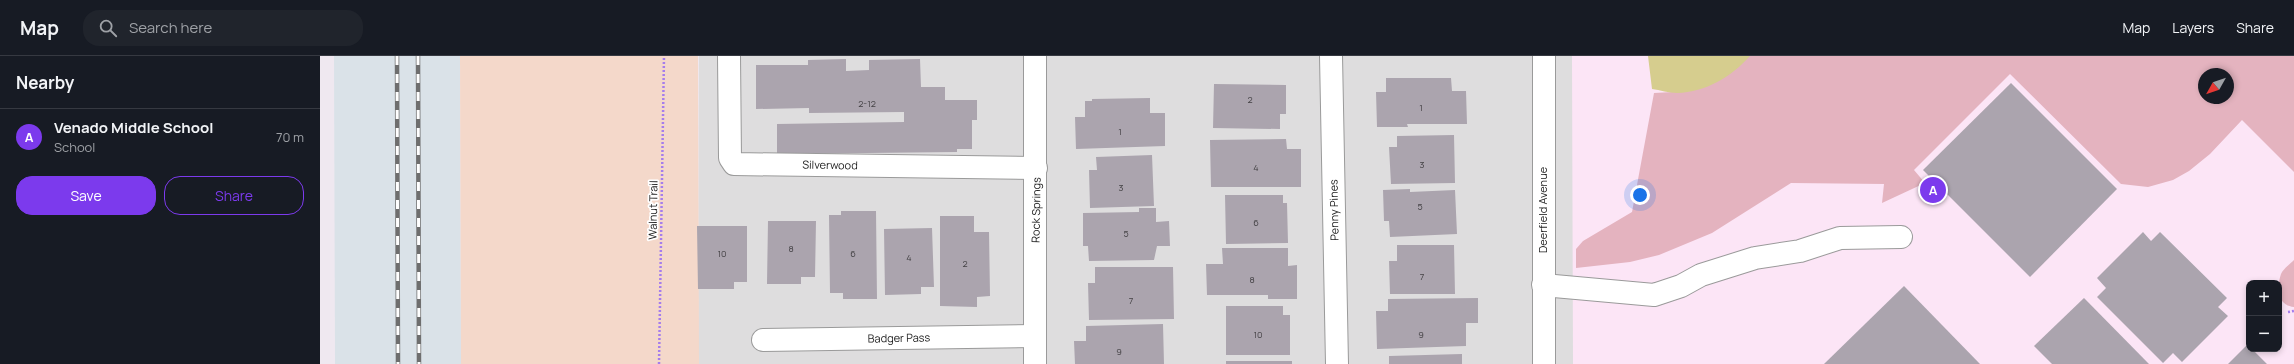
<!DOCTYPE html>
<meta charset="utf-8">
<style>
body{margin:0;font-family:Manrope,sans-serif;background:#20242c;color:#f1f3f6}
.controls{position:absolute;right:12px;bottom:12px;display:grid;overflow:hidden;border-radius:8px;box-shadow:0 2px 6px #0003}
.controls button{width:36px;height:36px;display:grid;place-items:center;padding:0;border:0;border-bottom:1px solid #363941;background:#171b24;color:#f1f3f6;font:20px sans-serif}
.compass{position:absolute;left:1878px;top:12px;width:36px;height:36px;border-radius:50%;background:#171b24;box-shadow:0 2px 6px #0003;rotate:230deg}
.you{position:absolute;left:1320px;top:139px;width:14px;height:14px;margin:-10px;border:3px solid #fff;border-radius:50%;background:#1a73e8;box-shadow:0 0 0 6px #1a73e833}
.badge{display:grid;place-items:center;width:26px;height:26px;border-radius:50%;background:#7c3aed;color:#fff;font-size:13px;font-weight:700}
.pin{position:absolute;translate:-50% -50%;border:2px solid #fff;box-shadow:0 1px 4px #0006}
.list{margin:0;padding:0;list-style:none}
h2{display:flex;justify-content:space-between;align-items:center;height:52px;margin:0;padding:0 16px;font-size:17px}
h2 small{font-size:13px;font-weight:400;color:#9ea1a6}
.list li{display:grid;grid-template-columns:26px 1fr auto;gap:12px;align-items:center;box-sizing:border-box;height:56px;padding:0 16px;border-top:1px solid #363941}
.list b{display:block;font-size:15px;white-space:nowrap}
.list p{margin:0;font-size:13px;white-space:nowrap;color:#9ea1a6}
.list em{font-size:13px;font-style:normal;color:#9ea1a6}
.actions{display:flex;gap:8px;padding:12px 16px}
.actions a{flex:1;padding:9px 0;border:1px solid #7c3aed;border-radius:16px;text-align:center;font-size:14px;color:#7c3aed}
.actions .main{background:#7c3aed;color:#fff}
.icon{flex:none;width:22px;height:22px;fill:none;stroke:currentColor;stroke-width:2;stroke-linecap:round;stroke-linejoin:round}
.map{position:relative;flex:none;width:1974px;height:308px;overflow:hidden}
header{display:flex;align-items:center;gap:24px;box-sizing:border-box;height:56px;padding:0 20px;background:#171b24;border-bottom:1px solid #363941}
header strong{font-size:19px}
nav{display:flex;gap:22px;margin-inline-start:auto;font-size:14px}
.search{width:280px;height:36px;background:#20242c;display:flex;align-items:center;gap:10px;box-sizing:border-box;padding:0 14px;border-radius:16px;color:#9ea1a6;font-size:15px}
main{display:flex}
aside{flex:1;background:#171b24}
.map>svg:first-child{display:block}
</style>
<header>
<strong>Map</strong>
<div class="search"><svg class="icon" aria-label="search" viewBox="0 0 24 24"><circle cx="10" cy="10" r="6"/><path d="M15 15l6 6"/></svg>Search here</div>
<nav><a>Map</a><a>Layers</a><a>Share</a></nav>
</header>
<main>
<aside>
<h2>Nearby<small></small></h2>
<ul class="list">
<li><span class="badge">A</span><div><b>Venado Middle School</b><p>School</p></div><em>70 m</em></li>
</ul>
<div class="actions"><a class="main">Save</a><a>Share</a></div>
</aside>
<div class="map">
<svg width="1974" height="308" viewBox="0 0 1974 308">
<rect width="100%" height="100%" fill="#efe8f0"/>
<path fill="#deddde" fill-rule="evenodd" d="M379,0H1974V308H378ZM1884,18H1908V42H1884ZM1929,227H1959V293H1929Z"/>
<path fill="#dae2e8" d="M14,0H140L141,308H15Z"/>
<path fill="#fce5f6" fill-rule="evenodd" d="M1252,0H1974V308H1253ZM1884,18H1908V42H1884ZM1929,227H1959V293H1929Z"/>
<g fill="#e4b3bf" fill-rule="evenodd">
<path d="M1424,0H1974V116L1922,64L1890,98L1869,115L1853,124L1828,131L1801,128L1690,18L1594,114L1605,127L1562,147L1564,128L1471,127L1392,177L1339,199L1310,206L1256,212V193L1263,185L1312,156L1334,37L1371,35ZM1884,18H1908V42H1884Z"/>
<path d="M1974,204V251C1957,249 1956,233 1961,218C1963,213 1970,208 1974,204Z"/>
</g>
<path fill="#f4d8ca" d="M140,0H378L379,308H141Z"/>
<path fill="#d6cd8e" d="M1328,0H1430C1411,21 1386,36 1357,37C1349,37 1340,34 1332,33Z"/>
<g fill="#aba4ae">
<path d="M526,3V15L549,14V4L600,3L601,31H625V44H657V64H652V93H637V96L457,98V68L584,66V56L489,57V52L436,53V9H488V4Z"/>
<path d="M1066,22H1131L1132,35H1146L1147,68H1087L1088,71H1057L1056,36H1066Z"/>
<path d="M1691,27L1797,133L1710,221L1603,114Z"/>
<path d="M894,28L966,29V58H960V73L893,72Z"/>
<path d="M830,42V57H845V90L756,93L755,61H765V45H772V43Z"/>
<path d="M1134,79L1135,127L1071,128L1069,91H1077V80Z"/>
<path d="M966,83L967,93H981V131H891L890,84Z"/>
<path d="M832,99L834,150L770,152L769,114H777L776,101Z"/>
<path d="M1090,133V136L1135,134L1137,178L1070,181L1069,165H1064L1063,134Z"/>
<path d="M905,139H963V147H967L968,187L906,188Z"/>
<path d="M819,152H836V166L849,165L850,190H837L834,204L769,205L768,190H763V157L819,156Z"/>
<path d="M521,155H556L557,243H523V237H510L509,159H521Z"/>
<path d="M620,160H654V176H669L670,240L657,241V251L620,250Z"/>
<path d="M448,165H496L495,221H481V228H447Z"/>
<path d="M377,170H427V226H414V233H378Z"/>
<path d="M612,172L614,231H601V238L565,239L564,173Z"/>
<path d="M1823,176L1831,185L1840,176L1907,242L1898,251L1908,260L1862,306L1853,297L1843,307L1777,241L1786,232L1777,222Z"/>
<path d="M1077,189H1134L1135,238H1070L1069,205H1077Z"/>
<path d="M902,192H968V210L977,209V243H948V239H887L886,208H903Z"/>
<path d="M775,211H853L854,263L769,264L768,227H775Z"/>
<path d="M1584,230L1660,308H1504Z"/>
<path d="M1158,242V267H1146V290L1057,293L1056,255H1068V243Z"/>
<path d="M1764,242L1829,308H1732L1714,290Z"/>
<path d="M906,250H963V259H970V299H906Z"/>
<path d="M843,268L844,308H755L754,285H766V270Z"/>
<path d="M1927,289L1929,293H1932L1947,308H1908Z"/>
<path d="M1142,298V308H1069V300Z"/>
<rect x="906" y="305" width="66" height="3"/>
</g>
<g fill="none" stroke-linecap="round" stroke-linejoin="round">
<g stroke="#9a9a9a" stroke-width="24">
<g id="minor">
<path d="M409,0L410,102L414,108L716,112"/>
<path d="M1011,0L1017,308"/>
<path d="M1223,229L1334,239L1361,230L1381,219L1435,202L1480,195L1520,182L1581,181"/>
<path d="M443,284L715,280"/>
<path d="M715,308V0"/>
<path d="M1224,308V0"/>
</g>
</g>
<g stroke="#a57dec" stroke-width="2.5" stroke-dasharray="2 2" stroke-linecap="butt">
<path d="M1968,256L1974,255"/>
<path d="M339,308L344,0"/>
</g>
<use href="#minor" stroke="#fff" stroke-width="22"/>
<g stroke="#6e6e6e" stroke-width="4.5">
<g id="rail">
<path d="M77,0L78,308"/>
<path d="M98,0L99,308"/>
</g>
</g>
<use href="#rail" stroke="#fff" stroke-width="3" stroke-dasharray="9" stroke-linecap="butt"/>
</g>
<g text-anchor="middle" stroke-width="3.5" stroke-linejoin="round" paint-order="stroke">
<g font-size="9" fill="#434144">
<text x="930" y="47">2</text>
<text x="547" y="51">2-12</text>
<text x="1101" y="55">1</text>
<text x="800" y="79">1</text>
<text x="1102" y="112">3</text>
<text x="936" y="115">4</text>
<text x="801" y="135">3</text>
<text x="1100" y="154">5</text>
<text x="936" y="170">6</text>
<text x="806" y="181">5</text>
<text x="471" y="196">8</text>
<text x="402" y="201">10</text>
<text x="533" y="201">6</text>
<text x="589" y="205">4</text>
<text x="645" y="211">2</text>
<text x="1102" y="224">7</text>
<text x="932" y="227">8</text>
<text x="811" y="248">7</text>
<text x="938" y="282">10</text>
<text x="1101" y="282">9</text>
<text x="799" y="299">9</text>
</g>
<g font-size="11" fill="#202020" stroke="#fff">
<text transform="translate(510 109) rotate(1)" y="4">Silverwood</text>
<text transform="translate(333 154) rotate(-89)" y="4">Walnut Trail</text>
<text transform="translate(716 154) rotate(-89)" y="4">Rock Springs</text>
<text transform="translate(1014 154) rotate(-91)" y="4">Penny Pines</text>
<text transform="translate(1223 154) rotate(-90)" y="4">Deerfield Avenue</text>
<text transform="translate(579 282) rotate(-1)" y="4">Badger Pass</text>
</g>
</g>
</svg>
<div class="controls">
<button>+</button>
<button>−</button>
</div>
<svg class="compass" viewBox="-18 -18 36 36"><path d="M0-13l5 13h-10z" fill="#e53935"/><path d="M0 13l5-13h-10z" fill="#9ea1a6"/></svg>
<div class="you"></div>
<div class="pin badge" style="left:1613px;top:134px">A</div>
</div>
</main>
